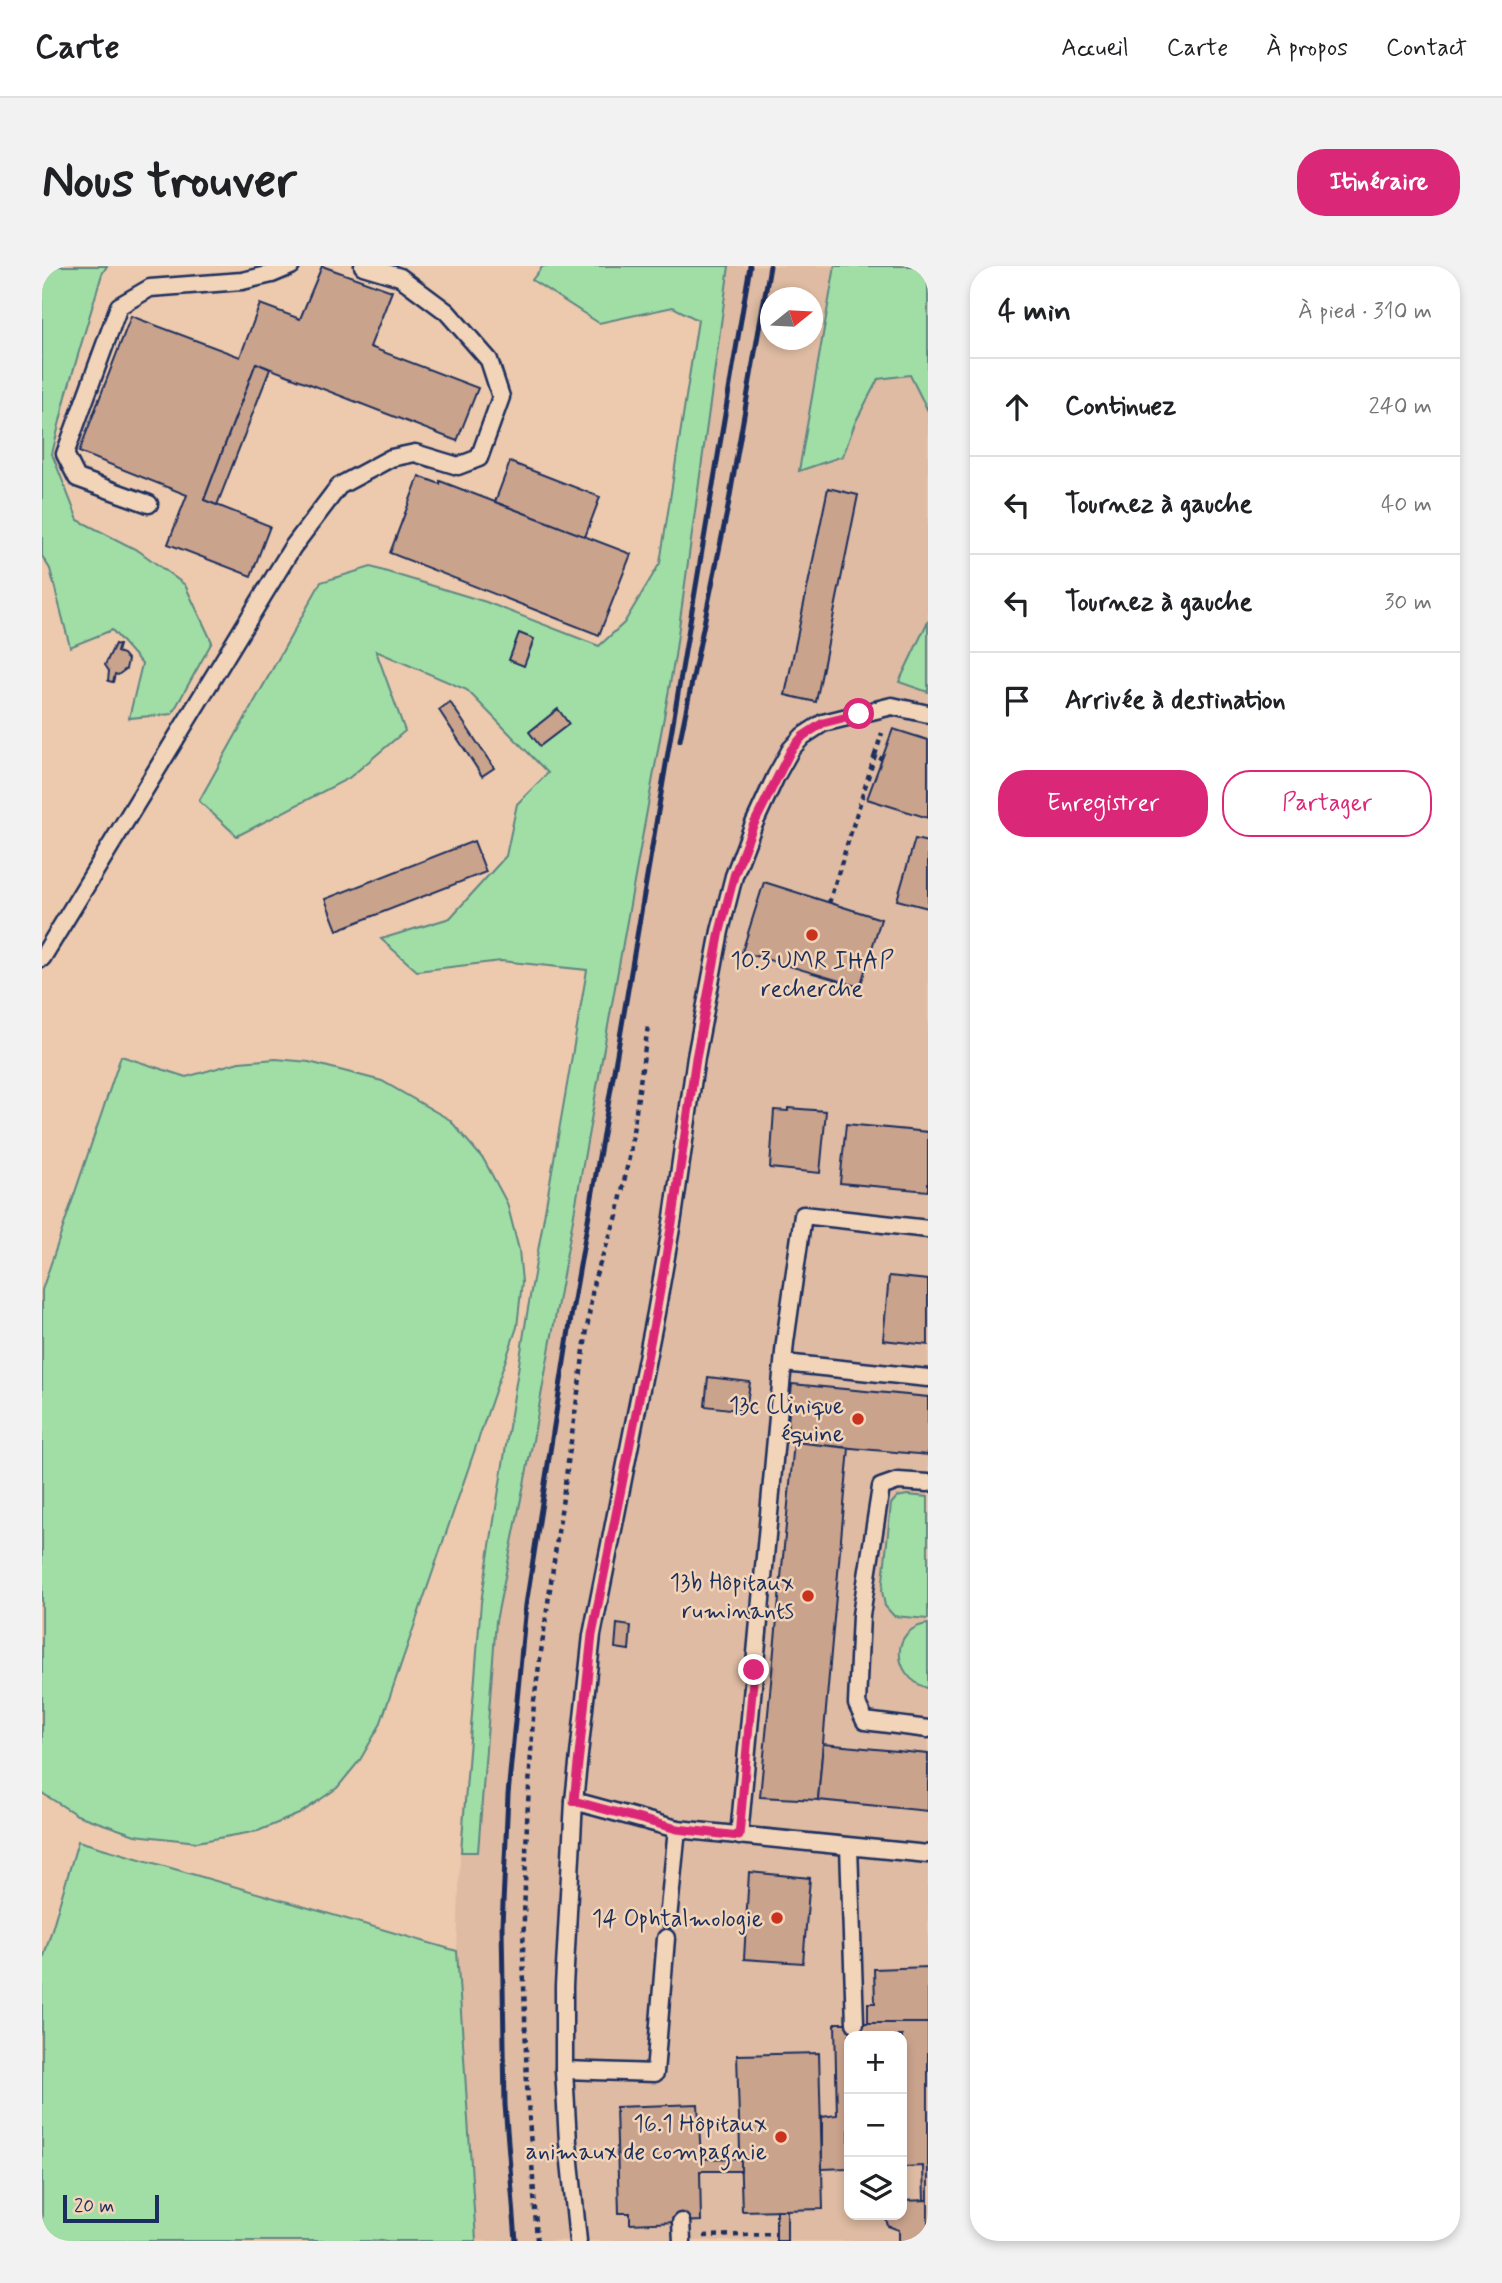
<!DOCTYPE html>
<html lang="fr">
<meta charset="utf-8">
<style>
body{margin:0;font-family:Mynerve,sans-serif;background:#f2f2f2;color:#202124}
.controls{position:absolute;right:21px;bottom:21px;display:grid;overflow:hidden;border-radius:14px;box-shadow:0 4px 10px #0003}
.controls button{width:63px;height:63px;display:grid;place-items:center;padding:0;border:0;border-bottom:2px solid #e0e0e0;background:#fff;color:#202124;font:35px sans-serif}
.compass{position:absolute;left:718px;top:21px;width:63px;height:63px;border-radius:50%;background:#fff;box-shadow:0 4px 10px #0003;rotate:72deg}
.scale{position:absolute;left:21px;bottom:18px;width:96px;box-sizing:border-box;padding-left:7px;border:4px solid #1b2f5e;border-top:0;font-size:19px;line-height:24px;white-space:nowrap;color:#1b2f5e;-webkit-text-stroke:5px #f2d4b8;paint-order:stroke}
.stop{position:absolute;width:21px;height:21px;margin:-16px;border:5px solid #db2777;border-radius:50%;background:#fff}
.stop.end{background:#db2777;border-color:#fff;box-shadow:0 2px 7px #0008}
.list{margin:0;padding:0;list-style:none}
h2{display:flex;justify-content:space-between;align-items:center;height:91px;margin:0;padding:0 28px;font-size:30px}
h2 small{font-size:23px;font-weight:400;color:#757577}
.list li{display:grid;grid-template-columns:46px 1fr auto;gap:21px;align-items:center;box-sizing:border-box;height:98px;padding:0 28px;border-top:2px solid #e0e0e0}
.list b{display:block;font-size:26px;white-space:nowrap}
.list em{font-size:23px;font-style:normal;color:#757577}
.actions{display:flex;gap:14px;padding:21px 28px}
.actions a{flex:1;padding:16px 0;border:2px solid #db2777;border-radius:28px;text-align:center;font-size:24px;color:#db2777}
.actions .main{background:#db2777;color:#fff}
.icon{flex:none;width:38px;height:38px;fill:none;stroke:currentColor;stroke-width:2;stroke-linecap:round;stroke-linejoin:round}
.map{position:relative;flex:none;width:886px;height:1975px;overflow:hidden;border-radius:28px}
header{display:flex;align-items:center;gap:42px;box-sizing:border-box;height:98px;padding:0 35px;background:#fff;border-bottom:2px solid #e0e0e0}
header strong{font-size:33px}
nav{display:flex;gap:38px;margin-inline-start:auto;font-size:24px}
.intro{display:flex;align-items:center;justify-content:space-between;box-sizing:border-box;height:168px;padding:0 42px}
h1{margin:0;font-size:49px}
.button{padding:18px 32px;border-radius:28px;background:#db2777;color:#fff;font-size:24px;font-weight:700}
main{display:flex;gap:42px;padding:0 42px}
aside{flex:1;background:#fff;border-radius:28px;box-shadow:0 4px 10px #0003}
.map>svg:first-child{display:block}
</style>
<header>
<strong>Carte</strong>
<nav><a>Accueil</a><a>Carte</a><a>À propos</a><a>Contact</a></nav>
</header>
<div class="intro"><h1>Nous trouver</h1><a class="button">Itinéraire</a></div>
<main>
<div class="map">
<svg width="886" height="1975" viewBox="0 0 886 1975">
<rect width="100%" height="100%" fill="#edcaad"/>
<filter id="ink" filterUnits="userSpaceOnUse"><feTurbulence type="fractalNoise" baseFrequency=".0143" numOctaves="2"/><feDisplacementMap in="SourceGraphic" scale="14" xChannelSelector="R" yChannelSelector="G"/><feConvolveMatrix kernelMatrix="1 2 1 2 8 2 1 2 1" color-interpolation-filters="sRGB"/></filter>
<g filter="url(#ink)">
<path fill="#debba2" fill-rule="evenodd" d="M663,0H886V1975H434L415,1685L419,1563L439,1336L533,767L601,410ZM729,32H771V74H729ZM807,1770H860V1949H807Z"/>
<g fill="#a1dea6" stroke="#5e8682" stroke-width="2">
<path d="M0,0H65L60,8L25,126L10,188L36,254L97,285L143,319L170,376L130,448L87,452L100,398L70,364L28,381L8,303L0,290Z"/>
<path d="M501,0H687L633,390L491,1174L454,1355L436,1586H419L439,1336L485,1048L545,704L459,695L375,705L339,673L408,652L464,590L475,538L506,507L425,424L334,385L363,465L307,512L195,570L157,535L279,316L329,301L444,336L557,380L582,357L618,297L656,54L631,41L557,57L490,14Z"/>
<path d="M793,0H886V145L868,109L836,113L813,157L801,190L757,205Z"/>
<path d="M886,355V426L857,416Z"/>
<path d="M79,790L144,811L197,796L234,793L267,796L340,815L408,854L442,894L465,937L477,984L480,1016L475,1061L338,1459L318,1494L295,1522L257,1548L216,1565L155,1576L93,1569L35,1549L0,1527V1024Z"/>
<path d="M865,1229L886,1231V1353L852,1350L843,1340L840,1325L849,1238L855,1231Z"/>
<path d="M886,1358V1422H885C849,1410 848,1362 886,1358Z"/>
<path d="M36,1575L415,1685L434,1975H0V1697Z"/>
</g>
<g fill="#caa38d" stroke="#1b2f5e" stroke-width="2">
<path d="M280,0L350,25L328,81L436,122L415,175L214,97L162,234L228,260L209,310L126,278L145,229L37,186L89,50L198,91L218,38L258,53Z"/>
<path d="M214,97L228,103L175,239L162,234Z"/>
<path d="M468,196L558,231L543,271L453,236Z"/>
<path d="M377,210L398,218V215L589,288L557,369L348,287Z"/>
<path d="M786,222L816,229L774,436L743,429Z"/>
<path d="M477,367L492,373L482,400L467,394Z"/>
<path d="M73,378L77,379L75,386L81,388L86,394L84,403L76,409L73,408L71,416L66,415L67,405L63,399Z"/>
<path d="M408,436L452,502L440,510L397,444Z"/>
<path d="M516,443L527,458L498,480L487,466Z"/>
<path d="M851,463L886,474V552L825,533Z"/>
<path d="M873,573L886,576V642L855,634Z"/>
<path d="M432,575L444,606L295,664L283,633Z"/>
<path d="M722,616L839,653L818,721L700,686Z"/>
<path d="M746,842L784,845L778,907L728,902L732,844L746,845Z"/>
<path d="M804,858L886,866V925L798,917Z"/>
<path d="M847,1010L886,1014V1079L841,1074Z"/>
<path d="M666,1111L708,1116L704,1145L663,1140Z"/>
<path d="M750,1118L886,1131V1189L744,1176Z"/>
<path d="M752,1176L807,1182L776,1534L718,1531Z"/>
<path d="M575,1358L589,1360L587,1384L573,1382Z"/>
<path d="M781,1478L886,1488V1545L776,1534Z"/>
<path d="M707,1606L768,1612L761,1697L702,1693Z"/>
<path d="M886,1701V1757L826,1758V1737H833L832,1703Z"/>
<path d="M793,1757H886V1934H882L881,1900L860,1901V1770H807V1902L780,1903V1851L795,1849Z"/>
<path d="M777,1787L781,1943L700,1945L695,1789Z"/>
<path d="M656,1838L659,1893L699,1892V1905H658L659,1955L588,1958V1947H577L574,1841Z"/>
<path d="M886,1934V1975H857V1964L846,1960L843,1949H860V1935Z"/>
<rect x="734" y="1944" width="11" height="31"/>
</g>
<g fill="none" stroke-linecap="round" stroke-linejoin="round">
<g stroke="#1b2f5e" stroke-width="21">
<g id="service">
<path d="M107,238L35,212L23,188L77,40L108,22L200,15L230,8L249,0"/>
<path d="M0,692L250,282L297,220L349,192L373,187L416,200L437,192L459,131L447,94L405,46L358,11L321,0"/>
<path d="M742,1097L886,1112"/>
<path d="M886,1217L856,1215L839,1221L819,1349L815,1438L823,1455L886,1463"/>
<path d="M532,1535L635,1563"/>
<path d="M697,1570L743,1076L761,949L886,963"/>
<path d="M807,1581L813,1757"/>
<path d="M626,1653L635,1563L886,1588"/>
<path d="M522,1804L613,1807L624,1672"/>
<path d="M639,1956L640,1975"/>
<path d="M536,1975L526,1876L522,1804V1720L532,1535L550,1369L614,1047L631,951L654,791L678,665L692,610L711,560L734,510L749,483L761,470L781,457L850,440L886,448"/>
</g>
</g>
<g stroke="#1b2f5e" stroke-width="4.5" stroke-dasharray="5 5" stroke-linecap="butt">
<path d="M833,489L840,467"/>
<path d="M787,637L833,489L840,493"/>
<path d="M662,1970L734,1968"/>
<path d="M495,1975L485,1819L481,1685L485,1555L492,1435L552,1014L575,950L588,887L606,760"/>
</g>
<use href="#service" stroke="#f2d4b8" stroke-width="16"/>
<g stroke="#1b2f5e" stroke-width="5">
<path d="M638,474L686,241L728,0"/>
<path d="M474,1975L463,1839L460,1659L466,1529L484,1339L529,1051L579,765L708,0"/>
</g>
</g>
</g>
<g fill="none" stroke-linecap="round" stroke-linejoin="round" filter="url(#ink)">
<path stroke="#db2777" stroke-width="9" d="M712,1404L697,1570L635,1563L532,1535L550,1369L614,1047L631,951L654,792L678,665L692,610L711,560L749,484L761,470L781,457L817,448"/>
</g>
<g fill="#c8321e" stroke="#f2d4b8" stroke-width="2.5">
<circle cx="770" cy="669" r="7"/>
<circle cx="816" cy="1153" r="7"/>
<circle cx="766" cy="1330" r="7"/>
<circle cx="735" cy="1652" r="7"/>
<circle cx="739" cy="1871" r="7"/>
</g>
<g text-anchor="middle" stroke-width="5" stroke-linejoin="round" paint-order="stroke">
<g font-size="24" fill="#1b2f5e" stroke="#f2d4b8" text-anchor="end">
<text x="770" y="702" text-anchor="middle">10.3 UMR IHAP<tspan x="770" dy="28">recherche</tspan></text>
<text x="802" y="1147">13c Clinique<tspan x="802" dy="28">équine</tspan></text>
<text x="752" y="1324">13b Hôpitaux<tspan x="752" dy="28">ruminants</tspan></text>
<text x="721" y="1660">14 Ophtalmologie</text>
<text x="725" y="1865">16.1 Hôpitaux<tspan x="725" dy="28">animaux de compagnie</tspan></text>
</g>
</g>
</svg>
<div class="controls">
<button>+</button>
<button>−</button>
<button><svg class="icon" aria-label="layers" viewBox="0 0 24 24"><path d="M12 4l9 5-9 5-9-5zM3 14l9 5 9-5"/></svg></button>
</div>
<svg class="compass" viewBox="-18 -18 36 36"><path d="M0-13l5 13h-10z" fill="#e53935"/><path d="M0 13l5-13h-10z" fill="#757577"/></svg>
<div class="scale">20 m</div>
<div class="stop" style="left:817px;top:448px"></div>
<div class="stop end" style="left:712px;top:1404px"></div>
</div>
<aside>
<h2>4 min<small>À pied · 310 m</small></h2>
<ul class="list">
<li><svg class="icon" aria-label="ahead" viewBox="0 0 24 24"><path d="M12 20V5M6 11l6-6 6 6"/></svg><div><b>Continuez</b></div><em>240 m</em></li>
<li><svg class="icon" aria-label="left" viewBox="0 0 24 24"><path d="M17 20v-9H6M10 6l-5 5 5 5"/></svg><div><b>Tournez à gauche</b></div><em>40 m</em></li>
<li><svg class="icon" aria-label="left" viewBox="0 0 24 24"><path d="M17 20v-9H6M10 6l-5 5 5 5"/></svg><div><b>Tournez à gauche</b></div><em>30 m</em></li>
<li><svg class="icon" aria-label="arrive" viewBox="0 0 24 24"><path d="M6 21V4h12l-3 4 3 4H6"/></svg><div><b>Arrivée à destination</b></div></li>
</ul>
<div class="actions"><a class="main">Enregistrer</a><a>Partager</a></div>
</aside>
</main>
